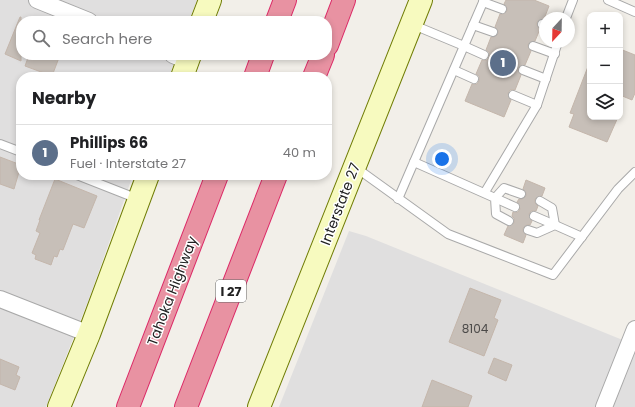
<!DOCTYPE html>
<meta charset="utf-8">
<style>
body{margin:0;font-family:Poppins,sans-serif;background:#f2f2f2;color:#202124}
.controls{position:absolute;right:12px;top:12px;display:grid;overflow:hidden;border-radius:8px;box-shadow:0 2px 6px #0003}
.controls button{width:36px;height:36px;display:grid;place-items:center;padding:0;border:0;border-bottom:1px solid #e0e0e0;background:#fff;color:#202124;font:20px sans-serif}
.compass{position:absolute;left:539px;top:12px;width:36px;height:36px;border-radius:50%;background:#fff;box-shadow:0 2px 6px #0003;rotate:202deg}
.you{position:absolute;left:442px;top:159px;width:14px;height:14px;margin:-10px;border:3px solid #fff;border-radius:50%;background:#1a73e8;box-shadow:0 0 0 6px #1a73e833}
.badge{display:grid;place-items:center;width:26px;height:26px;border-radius:50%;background:#111827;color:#fff;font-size:13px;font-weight:700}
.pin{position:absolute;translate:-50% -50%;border:2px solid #fff;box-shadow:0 1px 4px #0006}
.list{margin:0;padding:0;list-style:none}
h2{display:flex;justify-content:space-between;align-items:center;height:52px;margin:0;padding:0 16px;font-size:17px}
h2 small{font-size:13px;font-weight:400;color:#757577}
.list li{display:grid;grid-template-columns:26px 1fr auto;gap:12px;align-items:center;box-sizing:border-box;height:56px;padding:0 16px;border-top:1px solid #e0e0e0}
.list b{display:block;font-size:15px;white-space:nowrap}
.list p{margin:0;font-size:13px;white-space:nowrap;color:#757577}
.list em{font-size:13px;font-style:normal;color:#757577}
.icon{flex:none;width:22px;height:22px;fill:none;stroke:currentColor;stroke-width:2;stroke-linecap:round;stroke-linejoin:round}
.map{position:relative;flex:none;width:635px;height:407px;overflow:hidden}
.search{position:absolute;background:#fff;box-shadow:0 2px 6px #0003;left:16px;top:16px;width:316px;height:44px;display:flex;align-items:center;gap:10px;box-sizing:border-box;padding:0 14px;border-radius:16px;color:#757577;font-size:15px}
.panel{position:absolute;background:#fff;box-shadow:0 2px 6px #0003;left:16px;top:72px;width:316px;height:108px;border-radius:16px}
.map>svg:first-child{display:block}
</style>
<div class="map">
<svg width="635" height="407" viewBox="0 0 635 407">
<rect width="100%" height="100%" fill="#f2efe9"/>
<g fill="#e0dfdf">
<path d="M0,0H197L189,21H21V55H177L169,77H21V175H133L90,296L46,407H0Z"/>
<path d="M349,231L366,236L635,345V407H279Z"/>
</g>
<g fill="#c7bfb8" stroke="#c4b6ab">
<path d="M506,0H534L549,6L544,19L537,22V25L540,29L535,41L528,44V47L531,51L525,65L518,68V71L521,75L515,90H510L508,93L511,100L504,117L465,101L472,84H477L479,81V76L476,74L482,60H487L489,57V52L486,50L491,37H494L498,34V31L495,27L500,14H503L507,11V8L504,4Z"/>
<path d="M20,17H21V61L5,54Z"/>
<path d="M620,49L635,55V93L632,100L620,95Z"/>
<path d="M29,55H60L52,76L25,66Z"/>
<path d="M589,64L590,117H618L607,142L569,127L574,114L570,113Z"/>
<path d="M0,157L21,165L14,189L0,184Z"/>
<path d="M55,179L97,196L84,228L73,224L63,250L60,249L57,257L54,256L51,265L35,259L36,255L32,253L40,233L36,231L40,220H39Z"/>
<path d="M526,180L545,188L542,196L535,199V203L538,206L536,211H531L529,214L532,221L530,225H527L523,228V231L526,235L523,243L504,235L508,226L514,223V218L512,216L513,212H518L520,209L517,202L519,199H522L526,196V193L523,189Z"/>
<path d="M470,288L501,300L494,318L498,320L484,356L449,342Z"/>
<path d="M494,358L512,365L506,381L488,373Z"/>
<path d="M0,359L19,367L16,375L20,377L15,390L0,384Z"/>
<path d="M432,380L472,396L468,407H422Z"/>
</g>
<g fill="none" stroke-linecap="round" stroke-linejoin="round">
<g stroke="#a9a9a9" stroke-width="10">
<g id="lane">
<path d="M608,0L635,12"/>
<path d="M483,2L502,9"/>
<path d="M566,18L573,0"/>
<path d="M411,24L464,46L484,0"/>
<path d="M542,24L545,25"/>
<path d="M473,25L493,32"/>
<path d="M533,46L555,54"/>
<path d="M454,70L474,79"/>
<path d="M523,70L546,79"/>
<path d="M513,95L537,105"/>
<path d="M0,144L21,152"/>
<path d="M414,162L495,198L496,214L509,221"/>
<path d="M355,167L448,234L553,275L618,189L635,172"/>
<path d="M77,175L138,199"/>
<path d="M485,192L537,105L558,42"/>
<path d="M398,199L464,46L484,55"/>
<path d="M540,201L552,208L555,225"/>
<path d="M515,207L495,198L504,188L521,194"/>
<path d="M534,216L555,225"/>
<path d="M528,230L537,233L555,225L582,237"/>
</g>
</g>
<g stroke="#a9a9a9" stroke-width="18">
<g id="street">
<path d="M37,0L89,21"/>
<path d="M173,55L188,61"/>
<path d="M0,299L89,334"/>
<path d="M604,407L635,329"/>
</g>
</g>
<g stroke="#707d05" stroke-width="24">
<g id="secondary">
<path d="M202,21L210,0"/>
<path d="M182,77L190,55"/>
<path d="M59,407L89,334L148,175"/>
<path d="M259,407L421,0"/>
</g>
</g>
<g stroke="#dc2a67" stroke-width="24">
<g id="highway">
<path d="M277,21L285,0"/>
<path d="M327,45L344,0"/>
<path d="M255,77L263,55"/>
<path d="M314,77L323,55"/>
<path d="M128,407L217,175"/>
<path d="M186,407L276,175"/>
</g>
</g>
<use href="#lane" stroke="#fff" stroke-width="8"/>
<use href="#street" stroke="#fff" stroke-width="16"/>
<use href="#secondary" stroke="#f7fabf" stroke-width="22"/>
<use href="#highway" stroke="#e892a2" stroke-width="22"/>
</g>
<g text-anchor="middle" stroke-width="3" stroke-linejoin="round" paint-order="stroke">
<g font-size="12" fill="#4b4948">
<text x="475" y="333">8104</text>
</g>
<rect fill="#fff" stroke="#646464" stroke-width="1" x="216" y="280" width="30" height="22" rx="3"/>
<g font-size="13" font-weight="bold" fill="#222">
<text x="231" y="296">I 27</text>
</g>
<g font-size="14" fill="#222" stroke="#fff">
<text transform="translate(340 204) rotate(-69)" y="5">Interstate 27</text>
<text transform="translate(172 291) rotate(-69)" y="5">Tahoka Highway</text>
</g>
</g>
</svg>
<div class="controls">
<button>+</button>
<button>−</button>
<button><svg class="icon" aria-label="layers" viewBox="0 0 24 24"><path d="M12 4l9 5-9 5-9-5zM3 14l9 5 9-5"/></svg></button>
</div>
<svg class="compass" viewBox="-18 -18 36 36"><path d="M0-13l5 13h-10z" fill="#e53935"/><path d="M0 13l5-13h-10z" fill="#757577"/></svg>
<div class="you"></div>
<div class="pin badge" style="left:503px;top:63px;background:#5c6f8a">1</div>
<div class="search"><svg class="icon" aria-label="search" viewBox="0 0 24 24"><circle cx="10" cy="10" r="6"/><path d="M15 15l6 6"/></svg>Search here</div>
<section class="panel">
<h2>Nearby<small></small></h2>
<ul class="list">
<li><span class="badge" style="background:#5c6f8a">1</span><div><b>Phillips 66</b><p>Fuel · Interstate 27</p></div><em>40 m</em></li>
</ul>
</section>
</div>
